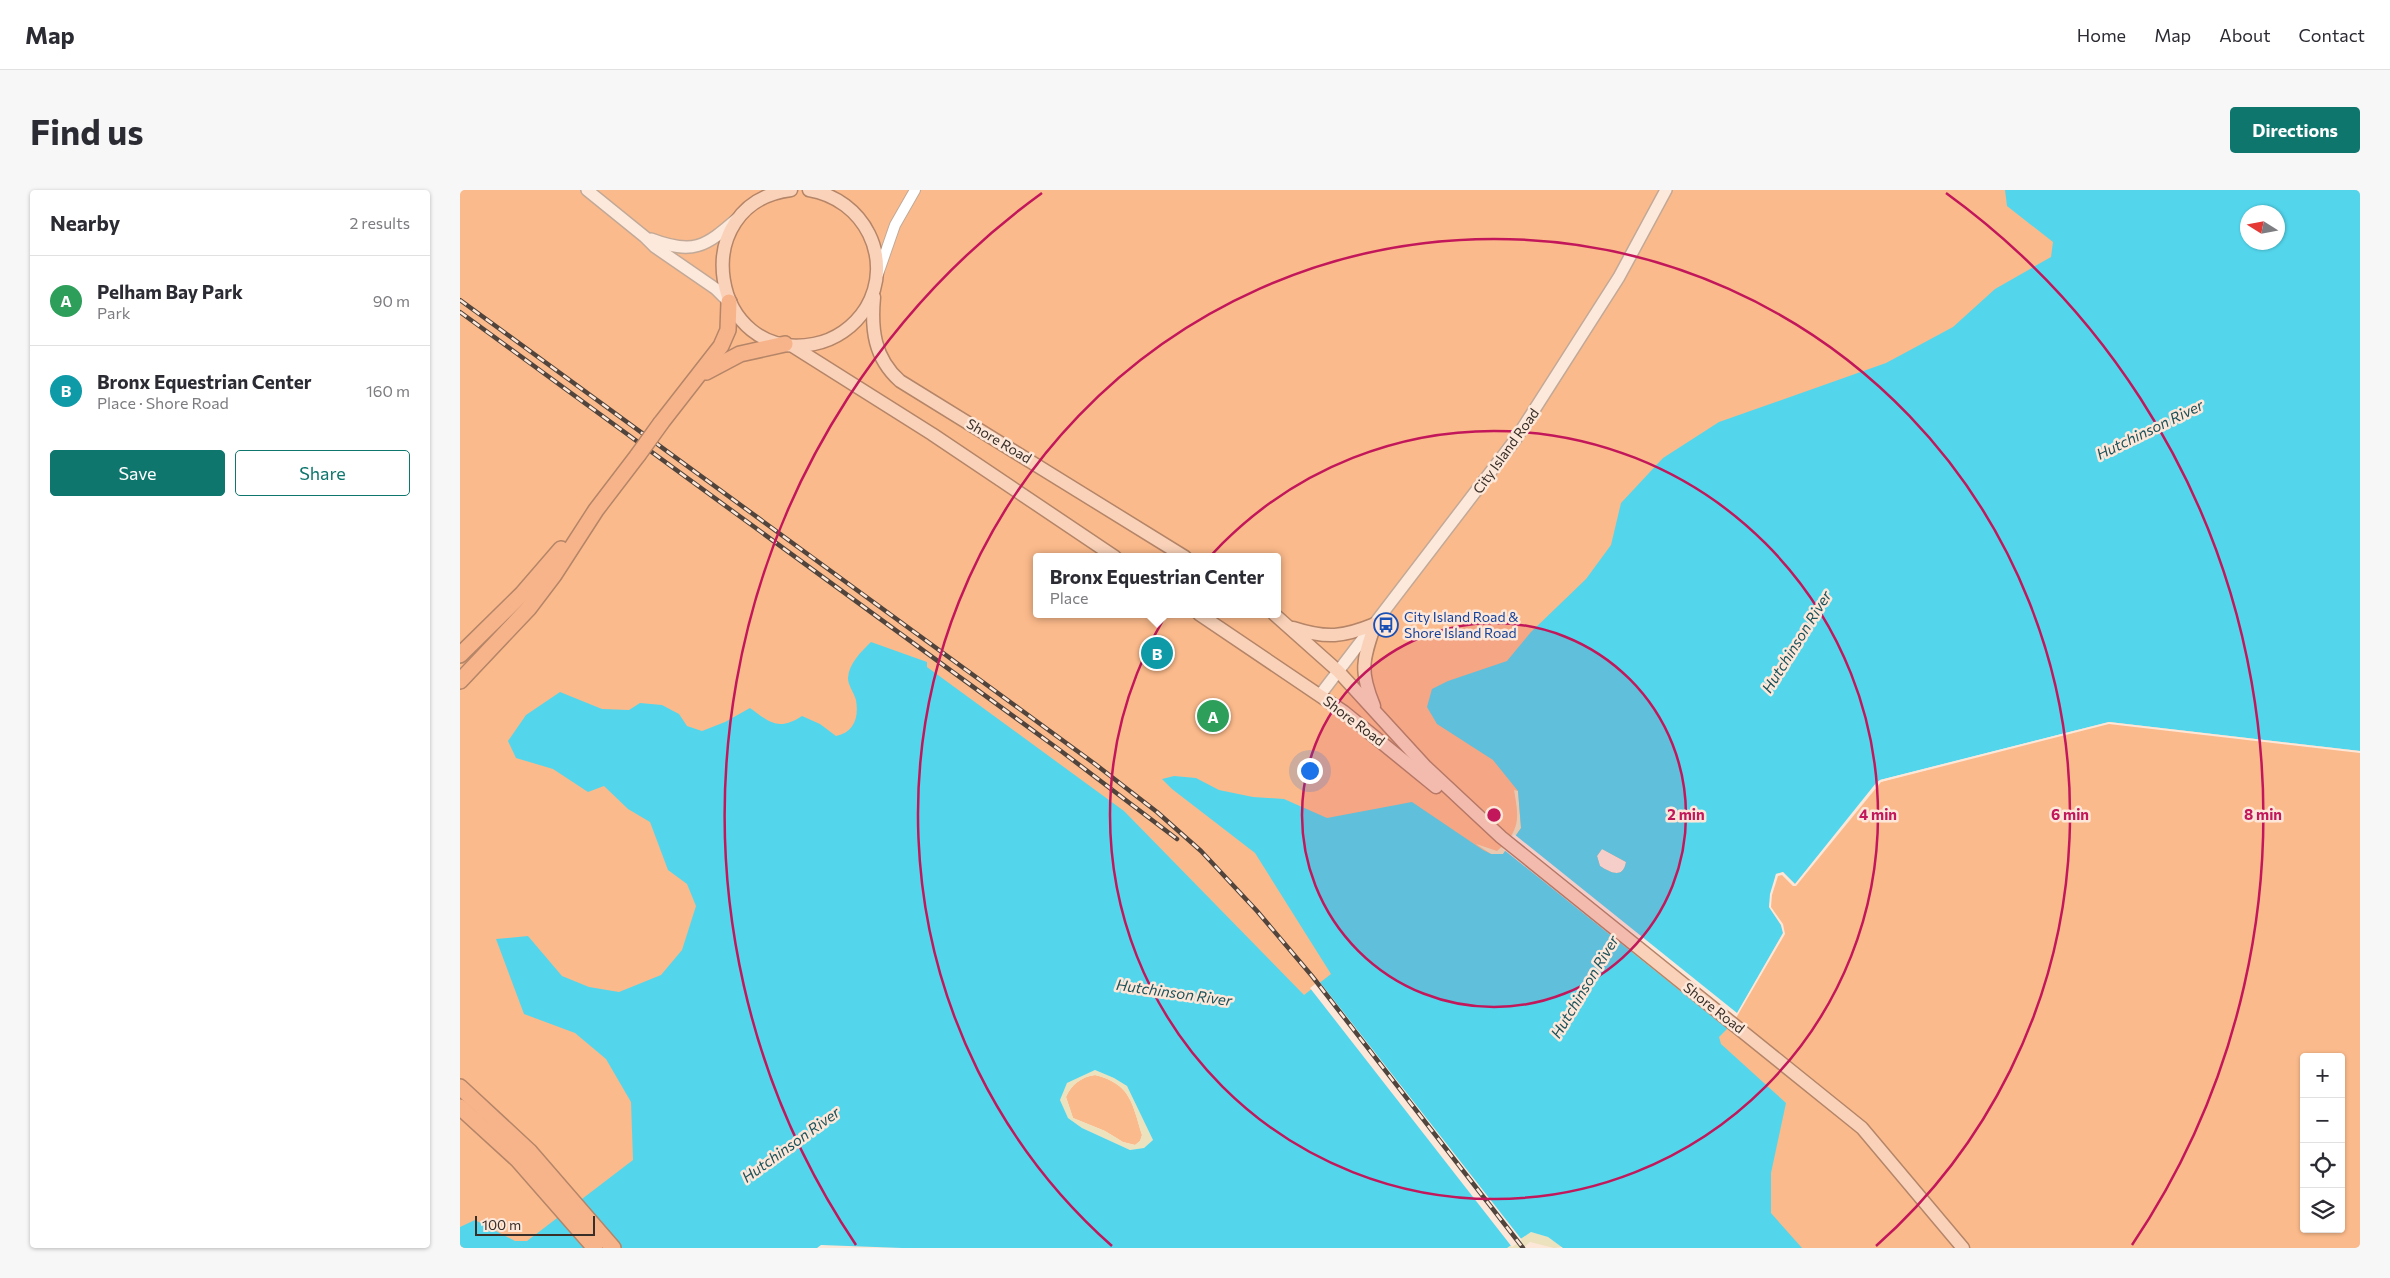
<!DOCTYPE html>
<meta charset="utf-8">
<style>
body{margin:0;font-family:Commissioner,sans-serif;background:#f7f7f7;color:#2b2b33}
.controls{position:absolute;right:15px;bottom:15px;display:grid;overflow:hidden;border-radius:5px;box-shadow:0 1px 4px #0004}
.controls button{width:45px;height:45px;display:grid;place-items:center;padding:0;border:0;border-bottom:1px solid #e1e1e2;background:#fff;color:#2b2b33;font:25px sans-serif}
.compass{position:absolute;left:1780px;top:15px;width:45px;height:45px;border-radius:50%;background:#fff;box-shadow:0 1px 4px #0004;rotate:281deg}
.scale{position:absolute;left:15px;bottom:12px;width:120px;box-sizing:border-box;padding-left:5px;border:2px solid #392f28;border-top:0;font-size:14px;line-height:18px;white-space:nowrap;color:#392f28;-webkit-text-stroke:4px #fde7d9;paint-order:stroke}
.you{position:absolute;left:849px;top:580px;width:18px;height:18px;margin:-12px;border:4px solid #fff;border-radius:50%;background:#1a73e8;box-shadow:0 0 0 8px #1a73e833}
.badge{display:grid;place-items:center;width:32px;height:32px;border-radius:50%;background:#0f766e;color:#fff;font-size:16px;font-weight:700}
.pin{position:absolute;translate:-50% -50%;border:2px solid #fff;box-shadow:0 1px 5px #0006}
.popup{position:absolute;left:573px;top:363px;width:248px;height:65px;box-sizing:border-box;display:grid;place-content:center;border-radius:5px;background:#fff;filter:drop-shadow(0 1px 4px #0005);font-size:16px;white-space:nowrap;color:#7c7c81}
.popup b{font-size:19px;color:#2b2b33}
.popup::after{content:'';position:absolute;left:50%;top:100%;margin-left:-10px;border:10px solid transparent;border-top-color:#fff}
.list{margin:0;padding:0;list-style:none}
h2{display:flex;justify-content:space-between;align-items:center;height:65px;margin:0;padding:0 20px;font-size:21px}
h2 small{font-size:16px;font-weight:400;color:#7c7c81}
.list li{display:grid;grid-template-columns:32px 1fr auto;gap:15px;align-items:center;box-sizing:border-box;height:90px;padding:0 20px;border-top:1px solid #e1e1e2}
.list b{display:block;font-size:19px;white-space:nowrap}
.list p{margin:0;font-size:16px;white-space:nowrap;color:#7c7c81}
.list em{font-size:16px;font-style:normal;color:#7c7c81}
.actions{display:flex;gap:10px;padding:15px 20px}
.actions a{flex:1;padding:11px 0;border:1px solid #0f766e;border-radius:5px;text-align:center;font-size:18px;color:#0f766e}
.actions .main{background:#0f766e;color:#fff}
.icon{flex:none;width:28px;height:28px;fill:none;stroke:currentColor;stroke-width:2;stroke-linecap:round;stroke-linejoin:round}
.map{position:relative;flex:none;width:1900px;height:1058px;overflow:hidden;border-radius:5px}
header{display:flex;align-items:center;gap:30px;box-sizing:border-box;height:70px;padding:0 25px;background:#fff;border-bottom:1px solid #e1e1e2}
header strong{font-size:24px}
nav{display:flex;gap:28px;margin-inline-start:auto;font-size:18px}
.intro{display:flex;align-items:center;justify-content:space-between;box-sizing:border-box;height:120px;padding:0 30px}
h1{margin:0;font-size:35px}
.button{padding:12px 22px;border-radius:5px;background:#0f766e;color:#fff;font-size:18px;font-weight:700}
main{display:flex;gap:30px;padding:0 30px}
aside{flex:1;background:#fff;border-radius:5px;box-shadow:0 1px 4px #0004}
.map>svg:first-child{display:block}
</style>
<header>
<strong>Map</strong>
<nav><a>Home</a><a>Map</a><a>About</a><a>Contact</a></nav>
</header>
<div class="intro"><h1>Find us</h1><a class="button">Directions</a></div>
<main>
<aside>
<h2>Nearby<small>2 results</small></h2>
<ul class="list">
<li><span class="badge" style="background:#2e9e5b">A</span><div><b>Pelham Bay Park</b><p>Park</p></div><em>90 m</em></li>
<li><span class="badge" style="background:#0f9aa8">B</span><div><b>Bronx Equestrian Center</b><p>Place · Shore Road</p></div><em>160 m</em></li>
</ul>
<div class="actions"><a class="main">Save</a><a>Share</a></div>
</aside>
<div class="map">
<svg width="1900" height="1058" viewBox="0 0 1900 1058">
<rect width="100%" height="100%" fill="#fde7d9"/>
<g fill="#fbba8b" fill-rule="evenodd">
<path d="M0,0H1748L1169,672L1161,684L1154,686L1043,664L844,806L127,1058H0ZM577,367H817V424H577ZM1142,659L1166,672C1163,689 1151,683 1140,676L1137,666Z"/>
<path d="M1649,532L1900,561V1058H1224L1181,946L1309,717L1316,684L1416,593ZM1844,867H1881V1039H1844Z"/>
<path d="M635,885C671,894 672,913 682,945L680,951L675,955L663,952L645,941L613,928L606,907C611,895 621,887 635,885Z"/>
</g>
<g fill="#ece2bd" fill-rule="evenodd">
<path d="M1054,600L1058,601L1061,638L1043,664H1031L1016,654L1037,661C1061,640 1059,629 1054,600Z"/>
<path d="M635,880L654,888L667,896L693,950L684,958L670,960L622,938L608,928L600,910L607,893ZM635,885C671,894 672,913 682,945L680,951L675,955L663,952L645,941L613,928L606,907C611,895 621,887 635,885Z"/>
<path d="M1071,1042L1088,1047L1102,1057L1094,1058L1070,1052L1063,1058H1047Z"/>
</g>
<path fill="#53d6ec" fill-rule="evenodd" d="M1545,0H1900V561L1649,532L1420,590L1335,694L1323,682L1316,684L1309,717L1321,735L1323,743L1270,836L1259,847L1261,854L1326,913L1311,983V1023L1342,1058H1373H1103L1088,1047L1071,1042L1047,1058H442L361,1055L357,1058H0V1037L15,1030L55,1051H67L173,970L171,912L146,869L115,843L64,824L36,749L68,746L102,786L129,797L159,802L201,785L222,760L236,716L227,694L208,680L190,632L168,619L144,596L128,602L93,579L56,568L48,551L66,525L100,502L142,519L169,520L180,513L202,515L219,524L227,536L242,541L265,532L290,518C310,533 319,541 342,526L360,534L376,546C394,542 399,528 396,510C394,503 388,495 388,488C389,473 401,462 411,452L467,472V477L664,621L844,805L871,784L795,663L712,599L702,589L714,586L736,588L759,600L793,607L824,609L867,628L952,612L1023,660L1031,664H1043L1061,638L1058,601L1033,570L977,534L967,517L972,499L988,491L1047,471L1071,442L1126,389L1151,355L1161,313L1203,268L1259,232L1426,173L1493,137L1535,99L1591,67L1593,52L1547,16ZM1788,22H1818V52H1788ZM1142,659L1166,672C1163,689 1151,683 1140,676L1137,666ZM635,880L654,888L667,896L693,950L684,958L670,960L622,938L608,928L600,910L607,893Z"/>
<g fill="#fde7d9">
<path d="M1649,532L1900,561V563L1649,534L1421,592L1336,696H1333L1322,685L1318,686L1312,705L1311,717L1323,734L1325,744L1269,840L1043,659L1054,644L1277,823L1323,743L1321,735L1309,717L1310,704L1316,684L1323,682L1335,694L1416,593L1420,590Z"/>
<path d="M859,791L1062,1050L1052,1057L850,798Z"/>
</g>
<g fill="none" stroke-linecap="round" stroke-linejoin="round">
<g stroke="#c2a997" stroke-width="12">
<path id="tertiary" d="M418,84L435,35L455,0"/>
</g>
<g stroke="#c2a997" stroke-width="14">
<g id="secondary">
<path d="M127,0L185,47L195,57L256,99L269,112"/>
<path d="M191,49C233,65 245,57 277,29"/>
<path d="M860,505L1055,250L1159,87L1206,0"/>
</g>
</g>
<g stroke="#b48568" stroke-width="15">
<g id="primary">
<path d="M331,0C225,13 250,174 354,154C375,150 394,137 406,118C435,69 404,9 349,0"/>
<path d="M414,107C411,139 414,168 440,191L725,367"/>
<path d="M334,157L472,244L655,367"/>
<path d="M739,424L884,522L976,597"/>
<path d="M814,424L878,481L966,577L1041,647L1402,938L1503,1058"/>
<path d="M833,438C867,449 883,447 915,434"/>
<path d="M914,516C899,480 903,470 915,434"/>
</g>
</g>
<g stroke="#b48568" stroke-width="18">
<g id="motorway">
<path d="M246,182L280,164L325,154"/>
<path d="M201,233L261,156L268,140L269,112"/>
<path d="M0,465L63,403L101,359"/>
<path d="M0,491L69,418L94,385L136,320L178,265"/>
<path d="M0,897L69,961L153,1058"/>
<path d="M0,917L58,970L135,1058"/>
</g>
</g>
<use href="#tertiary" stroke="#fff" stroke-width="10"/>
<use href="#secondary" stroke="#fde8dc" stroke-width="11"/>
<use href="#primary" stroke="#fad2b9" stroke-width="12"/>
<use href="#motorway" stroke="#f7b48b" stroke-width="15"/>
<g stroke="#50443c" stroke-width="4.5">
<g id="rail">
<path d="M0,110L635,574L697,622L741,661L797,721L852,786L1063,1058"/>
<path d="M0,122L601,561L717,649"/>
</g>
</g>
<use href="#rail" stroke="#fde7d9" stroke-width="2.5" stroke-dasharray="8" stroke-linecap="butt"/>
<g stroke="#b48568" stroke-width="18" stroke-linecap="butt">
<path id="motorway-bridge" d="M178,265L201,233"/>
</g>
<use href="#motorway-bridge" stroke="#f7b48b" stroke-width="15"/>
</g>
<circle cx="1034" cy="625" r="192" fill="#c2185b" fill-opacity=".12"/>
<g fill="none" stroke="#c2185b" stroke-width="2.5">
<circle cx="1034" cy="625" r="192"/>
<circle cx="1034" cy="625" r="384"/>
<path d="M652 1056A576 576 0 1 1 1416 1056"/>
<path d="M396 1055A769 769 0 0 1 582 3M1486 3A769 769 0 0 1 1672 1055"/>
</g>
<defs>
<g id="bus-ring" transform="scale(1.25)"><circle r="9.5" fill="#fde7d9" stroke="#1a4fb4" stroke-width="1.5"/><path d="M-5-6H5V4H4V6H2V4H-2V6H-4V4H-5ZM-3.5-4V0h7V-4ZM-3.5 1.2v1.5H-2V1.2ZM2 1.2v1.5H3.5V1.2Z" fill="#1a4fb4"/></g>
</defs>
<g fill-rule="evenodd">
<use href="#bus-ring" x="926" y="435"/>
</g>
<g text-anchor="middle" stroke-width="5" stroke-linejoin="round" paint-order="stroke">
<g font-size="14" fill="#392f28" stroke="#fde7d9">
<text transform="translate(539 251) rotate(31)" y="5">Shore Road</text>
<text transform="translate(1046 261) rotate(-54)" y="5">City Island Road</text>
<text transform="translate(894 531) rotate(37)" y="5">Shore Road</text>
<text transform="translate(1254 818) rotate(38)" y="5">Shore Road</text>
</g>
<g font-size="14" fill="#164399" stroke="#fde7d9" text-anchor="start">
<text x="944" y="432">City Island Road &amp;<tspan x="944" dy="16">Shore Island Road</tspan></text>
</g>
<g font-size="15" font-style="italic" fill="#1a525b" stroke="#fde7d9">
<text transform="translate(1690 240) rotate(-26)" y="5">Hutchinson River</text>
<text transform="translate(1337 452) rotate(-58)" y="5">Hutchinson River</text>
<text transform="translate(1125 797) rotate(-59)" y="5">Hutchinson River</text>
<text transform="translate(714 803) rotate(8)" y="5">Hutchinson River</text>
<text transform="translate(331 955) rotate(-36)" y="5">Hutchinson River</text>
</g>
</g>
<circle cx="1034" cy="625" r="8" fill="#c2185b" stroke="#fde7d9" stroke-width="2.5"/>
<g font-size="15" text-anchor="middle" font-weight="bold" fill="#c2185b" stroke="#fde7d9" stroke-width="5" stroke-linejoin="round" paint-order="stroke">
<text x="1226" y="630">2 min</text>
<text x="1418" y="630">4 min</text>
<text x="1610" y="630">6 min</text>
<text x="1803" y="630">8 min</text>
</g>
</svg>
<div class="controls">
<button>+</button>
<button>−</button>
<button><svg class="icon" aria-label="locate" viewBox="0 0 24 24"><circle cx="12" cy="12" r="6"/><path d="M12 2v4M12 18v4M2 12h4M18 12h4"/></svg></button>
<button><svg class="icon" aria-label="layers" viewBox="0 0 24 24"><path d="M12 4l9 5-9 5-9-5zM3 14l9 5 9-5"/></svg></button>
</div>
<svg class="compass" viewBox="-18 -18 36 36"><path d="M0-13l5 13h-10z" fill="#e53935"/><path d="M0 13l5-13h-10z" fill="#7c7c81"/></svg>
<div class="scale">100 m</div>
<div class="you"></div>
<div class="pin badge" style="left:753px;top:526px;background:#2e9e5b">A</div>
<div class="pin badge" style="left:697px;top:463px;background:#0f9aa8">B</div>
<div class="popup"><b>Bronx Equestrian Center</b>Place</div>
</div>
</main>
